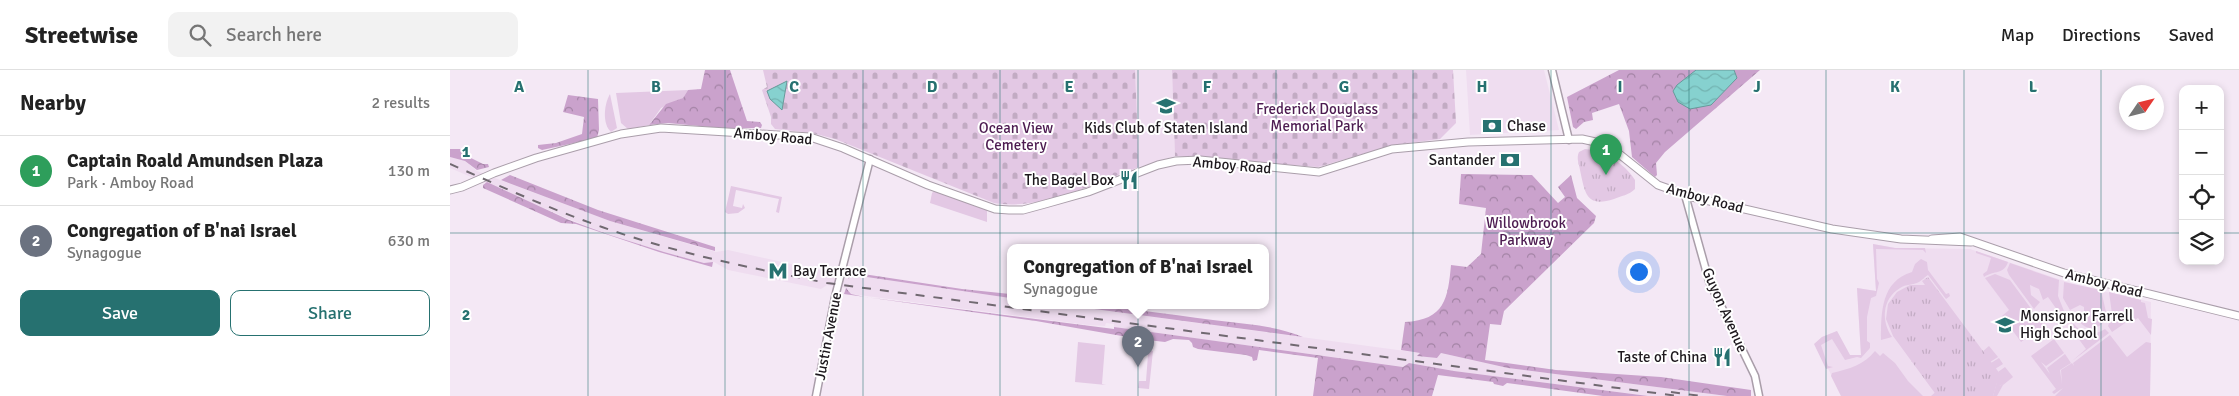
<!DOCTYPE html>
<meta charset="utf-8">
<style>
body{margin:0;font-family:Signika,sans-serif;background:#f2f2f2;color:#222}
.controls{position:absolute;right:15px;top:15px;display:grid;overflow:hidden;border-radius:10px;box-shadow:0 2px 8px #0003}
.controls button{width:45px;height:45px;display:grid;place-items:center;padding:0;border:0;border-bottom:1px solid #e0e0e0;background:#fff;color:#222;font:25px sans-serif}
.compass{position:absolute;left:1669px;top:15px;width:45px;height:45px;border-radius:50%;background:#fff;box-shadow:0 2px 8px #0003;rotate:55deg}
.you{position:absolute;left:1188px;top:201px;width:18px;height:18px;margin:-12px;border:4px solid #fff;border-radius:50%;background:#1a73e8;box-shadow:0 0 0 8px #1a73e833}
.badge{display:grid;place-items:center;width:32px;height:32px;border-radius:50%;background:#267170;color:#fff;font-size:16px;font-weight:700}
.pin{position:absolute;translate:-50% -41px;filter:drop-shadow(0 1px 2px #0008)}
.pin::after{content:'';position:absolute;top:26px;width:18px;height:15px;background:inherit;clip-path:polygon(0 0,100% 0,50% 100%)}
.popup{position:absolute;left:557px;top:174px;width:262px;height:65px;box-sizing:border-box;display:grid;place-content:center;border-radius:10px;background:#fff;filter:drop-shadow(0 1px 4px #0005);font-size:16px;white-space:nowrap;color:#767676}
.popup b{font-size:19px;color:#222}
.popup::after{content:'';position:absolute;left:50%;top:100%;margin-left:-10px;border:10px solid transparent;border-top-color:#fff}
.list{margin:0;padding:0;list-style:none}
h2{display:flex;justify-content:space-between;align-items:center;height:65px;margin:0;padding:0 20px;font-size:21px}
h2 small{font-size:16px;font-weight:400;color:#767676}
.list li{display:grid;grid-template-columns:32px 1fr auto;gap:15px;align-items:center;box-sizing:border-box;height:70px;padding:0 20px;border-top:1px solid #e0e0e0}
.list b{display:block;font-size:19px;white-space:nowrap}
.list p{margin:0;font-size:16px;white-space:nowrap;color:#767676}
.list em{font-size:16px;font-style:normal;color:#767676}
.actions{display:flex;gap:10px;padding:15px 20px}
.actions a{flex:1;padding:11px 0;border:1px solid #267170;border-radius:10px;text-align:center;font-size:18px;color:#267170}
.actions .main{background:#267170;color:#fff}
.icon{flex:none;width:28px;height:28px;fill:none;stroke:currentColor;stroke-width:2;stroke-linecap:round;stroke-linejoin:round}
.map{position:relative;flex:none;width:1789px;height:326px;overflow:hidden}
header{display:flex;align-items:center;gap:30px;box-sizing:border-box;height:70px;padding:0 25px;background:#fff;border-bottom:1px solid #e0e0e0}
header strong{font-size:24px}
nav{display:flex;gap:28px;margin-inline-start:auto;font-size:18px}
.search{width:350px;height:45px;background:#f2f2f2;display:flex;align-items:center;gap:12px;box-sizing:border-box;padding:0 18px;border-radius:10px;color:#767676;font-size:19px}
main{display:flex}
aside{flex:1;background:#fff}
.map>svg:first-child{display:block}
</style>
<header>
<strong>Streetwise</strong>
<div class="search"><svg class="icon" aria-label="search" viewBox="0 0 24 24"><circle cx="10" cy="10" r="6"/><path d="M15 15l6 6"/></svg>Search here</div>
<nav><a>Map</a><a>Directions</a><a>Saved</a></nav>
</header>
<main>
<aside>
<h2>Nearby<small>2 results</small></h2>
<ul class="list">
<li><span class="badge" style="background:#2e9e5b">1</span><div><b>Captain Roald Amundsen Plaza</b><p>Park · Amboy Road</p></div><em>130 m</em></li>
<li><span class="badge" style="background:#6b7280">2</span><div><b>Congregation of B'nai Israel</b><p>Synagogue</p></div><em>630 m</em></li>
</ul>
<div class="actions"><a class="main">Save</a><a>Share</a></div>
</aside>
<div class="map">
<svg width="1789" height="326" viewBox="0 0 1789 326">
<defs>
<pattern id="forest-crowns" width="20" height="18" patternUnits="userSpaceOnUse" patternTransform="scale(1.25)"><rect width="20" height="18" fill="#caa2cc"/><path d="M2 6a3 3 0 1 1 6 0M12 15a3 3 0 1 1 6 0" fill="none" stroke="#a383a5"/></pattern>
<pattern id="cemetery-stones" width="16" height="16" patternUnits="userSpaceOnUse" patternTransform="scale(1.25)"><rect width="16" height="16" fill="#e3c8e4"/><path d="M2 7V4a2 2 0 0 1 4 0v3zM10 15v-3a2 2 0 0 1 4 0v3z" fill="#c2abc3"/></pattern>
<pattern id="park-tufts" width="24" height="20" patternUnits="userSpaceOnUse" patternTransform="scale(1.25)"><rect width="24" height="20" fill="#e3c8e4"/><path d="M3 7l-1-3M5 7V3M7 7l1-3M15 17l-1-3M17 17v-4M19 17l1-3" fill="none" stroke="#c2abc3"/></pattern>
<pattern id="water-waves" width="16" height="10" patternUnits="userSpaceOnUse" patternTransform="scale(1.25)"><rect width="16" height="10" fill="#86d1cf"/><path d="M0 5q4-4 8 0t8 0" fill="none" stroke="#73b3b1"/></pattern>
</defs>
<rect width="100%" height="100%" fill="#f4e8f5"/>
<g fill="#efddf0">
<path d="M685,0H722L725,86L689,97Z"/>
<path d="M1016,0H1094L1109,60L1020,65Z"/>
<path d="M0,87L15,91L27,101L50,110L160,151L266,182L278,180L377,202L379,205L398,209L403,205L560,228V236H622L970,283L968,286L987,288L991,283L1058,298L1277,326H1198L1004,301L959,293L954,297L664,257V254L656,253L655,256L638,255L401,224L396,218L377,215L371,219L278,200L264,192L254,193L214,182L160,165L119,149L0,98Z"/>
<path d="M1423,174L1446,178L1520,179L1629,216L1701,232L1700,326H1391L1366,273L1372,267L1387,261L1400,285L1411,286L1407,218L1426,221Z"/>
</g>
<g fill="#e3c8e4">
<path d="M238,20L233,28L211,38L199,55L178,59L171,53L166,23Z"/>
<path d="M160,24L167,58L161,62C152,54 154,34 160,24Z"/>
<path d="M281,116L332,127L329,143L326,142L329,129L286,120L283,136L292,138L293,134L295,138L288,143L278,144L275,142Z"/>
<path d="M484,121L537,140V152L480,133L482,123Z"/>
<path d="M1423,174L1445,178H1475L1476,183L1473,180L1426,179L1427,209L1429,213L1426,226L1421,228L1417,247V271L1420,273V278L1411,288L1407,287L1395,290L1382,269L1371,275L1378,296L1383,297L1376,299L1364,274L1372,267L1387,261L1400,285H1411L1407,218L1426,221Z"/>
<path d="M1526,181L1558,192C1554,205 1544,200 1534,207L1533,204L1537,201L1541,188L1526,183Z"/>
<path d="M1471,189L1477,192L1478,200L1496,224L1499,223L1500,226L1496,229L1478,205C1475,207 1471,211 1469,212C1463,215 1456,214 1450,218C1432,229 1431,251 1442,267L1431,270C1431,243 1431,211 1462,202L1465,194Z"/>
<path d="M1560,193L1609,210L1608,226L1614,241L1610,244L1598,227L1593,230L1589,219L1580,215L1581,225L1590,232L1584,239L1559,205L1557,200Z"/>
<path d="M1545,204L1560,210L1594,256L1571,272L1552,246L1559,240L1535,208Z"/>
<path d="M1614,212L1651,220L1656,242L1652,254C1642,262 1634,258 1626,248L1634,241V237L1630,235L1620,240L1613,228Z"/>
<path d="M1659,222L1691,230V232L1695,233L1698,248L1702,249L1701,265L1688,248L1683,251L1681,249L1662,262L1658,256L1662,244Z"/>
<path d="M1624,254C1633,265 1644,266 1655,259L1659,263L1622,291L1636,279L1620,257Z"/>
<path d="M1660,265L1677,287L1696,272L1701,273L1700,326H1605L1613,318L1604,324L1602,322L1606,319L1581,286L1604,269L1614,283L1596,296L1591,292L1600,304L1597,298L1615,284L1621,293L1610,300L1612,314L1611,300L1622,293L1624,296L1623,293Z"/>
<path d="M628,272L655,275L652,314L656,315L625,312Z"/>
<path d="M1539,276L1548,287L1540,292L1541,293L1549,288L1553,294L1545,299L1550,316L1555,312L1548,302L1555,297L1563,307L1553,315L1547,326H1543L1547,312L1495,326H1481Z"/>
<path d="M681,279L703,281L699,319L688,318L689,311H696L698,285L680,283Z"/>
<path d="M1425,281L1430,286L1433,283L1445,293L1458,311L1473,326H1464L1463,323L1464,326H1391L1381,306L1382,303C1399,299 1414,295 1425,281Z"/>
</g>
<g fill="url(#forest-crowns)">
<path d="M255,0H280L297,51L310,52L312,55L311,58H293L291,60L218,53L199,55L216,34L233,28L238,20L251,19Z"/>
<path d="M1169,0H1310L1215,82L1206,93L1207,105L1205,107L1182,87L1179,61L1169,34L1142,43L1143,50L1134,52L1126,59L1123,57L1117,27Z"/>
<path d="M118,25L148,29L149,60L147,68L92,80L88,78V75L106,73L132,64L134,47L113,42Z"/>
<path d="M0,79H18L17,86L33,94H38L39,97L27,100L15,91L0,87Z"/>
<path d="M1011,104L1082,105L1108,133L1115,127L1108,117L1121,105L1127,128L1146,146L1144,153L1054,241L1051,255L1040,254L1035,290L1106,300L1211,307L1301,320V326H1277L1058,298L991,283L987,288L967,286L970,283L951,280L955,252C995,250 998,228 1001,195L1017,197L1031,184L1036,138L1009,134Z"/>
<path d="M60,105L148,140L265,177V181L160,151L51,110Z"/>
<path d="M37,112L119,150L160,165L214,182L254,193L263,192L262,197L209,182L126,154L111,153L33,118V115Z"/>
<path d="M400,202L512,219L560,224V228L403,205L398,209Z"/>
<path d="M396,218L401,224L415,227L664,259V257L701,262L953,297L959,293L1004,301L1198,326H1153L1057,313L1053,316L1044,314L1043,312L988,305L982,326H863L868,288L809,280L807,290L803,291L802,287L796,285L748,279L743,277L742,273L739,270L723,269L715,272L689,269L586,251L394,224Z"/>
<path d="M622,236C669,236 716,244 763,250C794,254 824,255 853,267Z"/>
</g>
<g fill="url(#cemetery-stones)">
<path d="M313,0H685L689,97C646,113 590,141 544,133L385,69L362,63L325,59L321,54V47L312,20L317,17Z"/>
<path d="M722,0H1003L1006,53L990,69L944,75L868,97L725,86Z"/>
</g>
<g fill="url(#park-tufts)">
<path d="M1135,79C1155,81 1174,93 1185,110V119C1179,125 1171,126 1164,129C1136,138 1135,123 1130,100C1129,94 1126,88 1129,82Z"/>
<path d="M1478,207L1556,312L1550,316L1547,313L1543,326H1487L1443,266L1436,249L1438,234L1447,222L1460,215H1475L1472,211Z"/>
</g>
<g fill="url(#water-waves)" stroke="#679a9a">
<path d="M1246,0H1284L1287,8L1261,35L1240,39L1228,32L1223,21L1227,15Z"/>
<path d="M337,11L332,40L320,29L317,21Z"/>
</g>
<g fill="none" stroke-linecap="round" stroke-linejoin="round">
<g stroke="#aa9eaa" stroke-width="9">
<g id="tertiary">
<path d="M1102,0L1119,70"/>
<path d="M1235,125L1259,211L1305,306L1309,326"/>
<path d="M366,326L385,227L420,89"/>
</g>
</g>
<g stroke="#aa9eaa" stroke-width="9">
<g id="secondary">
<path d="M0,120L12,117L44,103L86,88L171,64L211,58L360,67L393,78L478,115L545,139L559,140H573L595,134L638,122L708,95L726,91L750,90L869,102L942,79L1018,72L1132,69L1150,73L1163,79L1208,115L1242,127L1382,159L1451,169L1521,172"/>
<path d="M1482,169L1510,167L1614,203L1789,246"/>
</g>
</g>
<use href="#tertiary" stroke="#fff" stroke-width="6"/>
<use href="#secondary" stroke="#fff" stroke-width="7"/>
<g stroke="#716971" stroke-width="2" stroke-dasharray="9 9" stroke-linecap="butt">
<path d="M0,94C50,116 100,139 152,157C225,183 301,198 377,213L1228,326"/>
<path d="M1221,322L1251,326"/>
</g>
</g>
<path fill="none" stroke="#267170" stroke-width="1" stroke-opacity="0.55" d="M138,0V326M275,0V326M413,0V326M550,0V326M688,0V326M826,0V326M963,0V326M1101,0V326M1239,0V326M1376,0V326M1514,0V326M1651,0V326M0,163H1733M1770,163H1789"/>
<defs>
<g id="school-bare" transform="scale(1.5)"><path d="M0-5L7-2L0 1L-7-2ZM-4 1L0 2.5L4 1V4Q0 6-4 4Z" fill="#267170" stroke="#fff" stroke-width="2.5" paint-order="stroke"/></g>
<g id="bank-bare" transform="scale(1.5)"><path d="M-6-4H6V4H-6ZM0-2.3a2.3 2.3 0 1 0 0 4.6a2.3 2.3 0 1 0 0-4.6Z" fill="#267170" stroke="#fff" stroke-width="2.5" paint-order="stroke"/></g>
<g id="restaurant-bare" transform="scale(1.5)"><path d="M-5-6h1v4h1v-4h1v4h1v-4h1v5L-1.5 .5V6h-2V.5L-5-1ZM5-6V6H3V1.5H1.5Q1.5-4 5-6Z" fill="#267170" stroke="#fff" stroke-width="2.5" paint-order="stroke"/></g>
<g id="metro-bare" transform="scale(1.5)"><path d="M-5.5 5V-5H-3L0 0L3-5H5.5V5H3V-.5L0 4L-3-.5V5Z" fill="#267170" stroke="#fff" stroke-width="2.5" paint-order="stroke"/></g>
</defs>
<g fill-rule="evenodd">
<use href="#school-bare" x="716" y="36"/>
<use href="#bank-bare" x="1042" y="56"/>
<use href="#bank-bare" x="1060" y="90"/>
<use href="#restaurant-bare" x="679" y="110"/>
<use href="#metro-bare" x="328" y="201"/>
<use href="#school-bare" x="1555" y="255"/>
<use href="#restaurant-bare" x="1272" y="287"/>
</g>
<g text-anchor="middle" stroke-width="4" stroke-linejoin="round" paint-order="stroke">
<g font-size="15" fill="#4d1c51" stroke="#fff">
<text x="867" y="44">Frederick Douglass<tspan x="867" dy="17">Memorial Park</tspan></text>
<text x="566" y="63">Ocean View<tspan x="566" dy="17">Cemetery</tspan></text>
<text x="1076" y="158">Willowbrook<tspan x="1076" dy="17">Parkway</tspan></text>
</g>
<g font-size="15" fill="#1e191e" stroke="#fff" text-anchor="start">
<text x="1057" y="61">Chase</text>
<text x="716" y="63" text-anchor="middle">Kids Club of Staten Island</text>
<text x="1045" y="95" text-anchor="end">Santander</text>
<text x="664" y="115" text-anchor="end">The Bagel Box</text>
<text x="343" y="206">Bay Terrace</text>
<text x="1570" y="251">Monsignor Farrell<tspan x="1570" dy="17">High School</tspan></text>
<text x="1257" y="292" text-anchor="end">Taste of China</text>
</g>
<g font-size="15" fill="#1e191e" stroke="#fff">
<text transform="translate(323 66) rotate(5)" y="5">Amboy Road</text>
<text transform="translate(782 95) rotate(5)" y="5">Amboy Road</text>
<text transform="translate(1255 128) rotate(15)" y="5">Amboy Road</text>
<text transform="translate(1654 213) rotate(14)" y="5">Amboy Road</text>
<text transform="translate(1275 240) rotate(66)" y="5">Guyon Avenue</text>
<text transform="translate(378 266) rotate(-79)" y="5">Justin Avenue</text>
</g>
</g>
<g font-size="16" text-anchor="middle" font-weight="bold" fill="#267170" stroke="#fff" stroke-width="4" stroke-linejoin="round" paint-order="stroke">
<text x="69" y="22">A</text>
<text x="206" y="22">B</text>
<text x="344" y="22">C</text>
<text x="482" y="22">D</text>
<text x="619" y="22">E</text>
<text x="757" y="22">F</text>
<text x="894" y="22">G</text>
<text x="1032" y="22">H</text>
<text x="1170" y="22">I</text>
<text x="1307" y="22">J</text>
<text x="1445" y="22">K</text>
<text x="1583" y="22">L</text>
<text x="16" y="87">1</text>
<text x="16" y="250">2</text>
</g>
</svg>
<div class="controls">
<button>+</button>
<button>−</button>
<button><svg class="icon" aria-label="locate" viewBox="0 0 24 24"><circle cx="12" cy="12" r="6"/><path d="M12 2v4M12 18v4M2 12h4M18 12h4"/></svg></button>
<button><svg class="icon" aria-label="layers" viewBox="0 0 24 24"><path d="M12 4l9 5-9 5-9-5zM3 14l9 5 9-5"/></svg></button>
</div>
<svg class="compass" viewBox="-18 -18 36 36"><path d="M0-13l5 13h-10z" fill="#e53935"/><path d="M0 13l5-13h-10z" fill="#767676"/></svg>
<div class="you"></div>
<div class="pin badge" style="left:1156px;top:105px;background:#2e9e5b">1</div>
<div class="pin badge" style="left:688px;top:297px;background:#6b7280">2</div>
<div class="popup"><b>Congregation of B'nai Israel</b>Synagogue</div>
</div>
</main>
